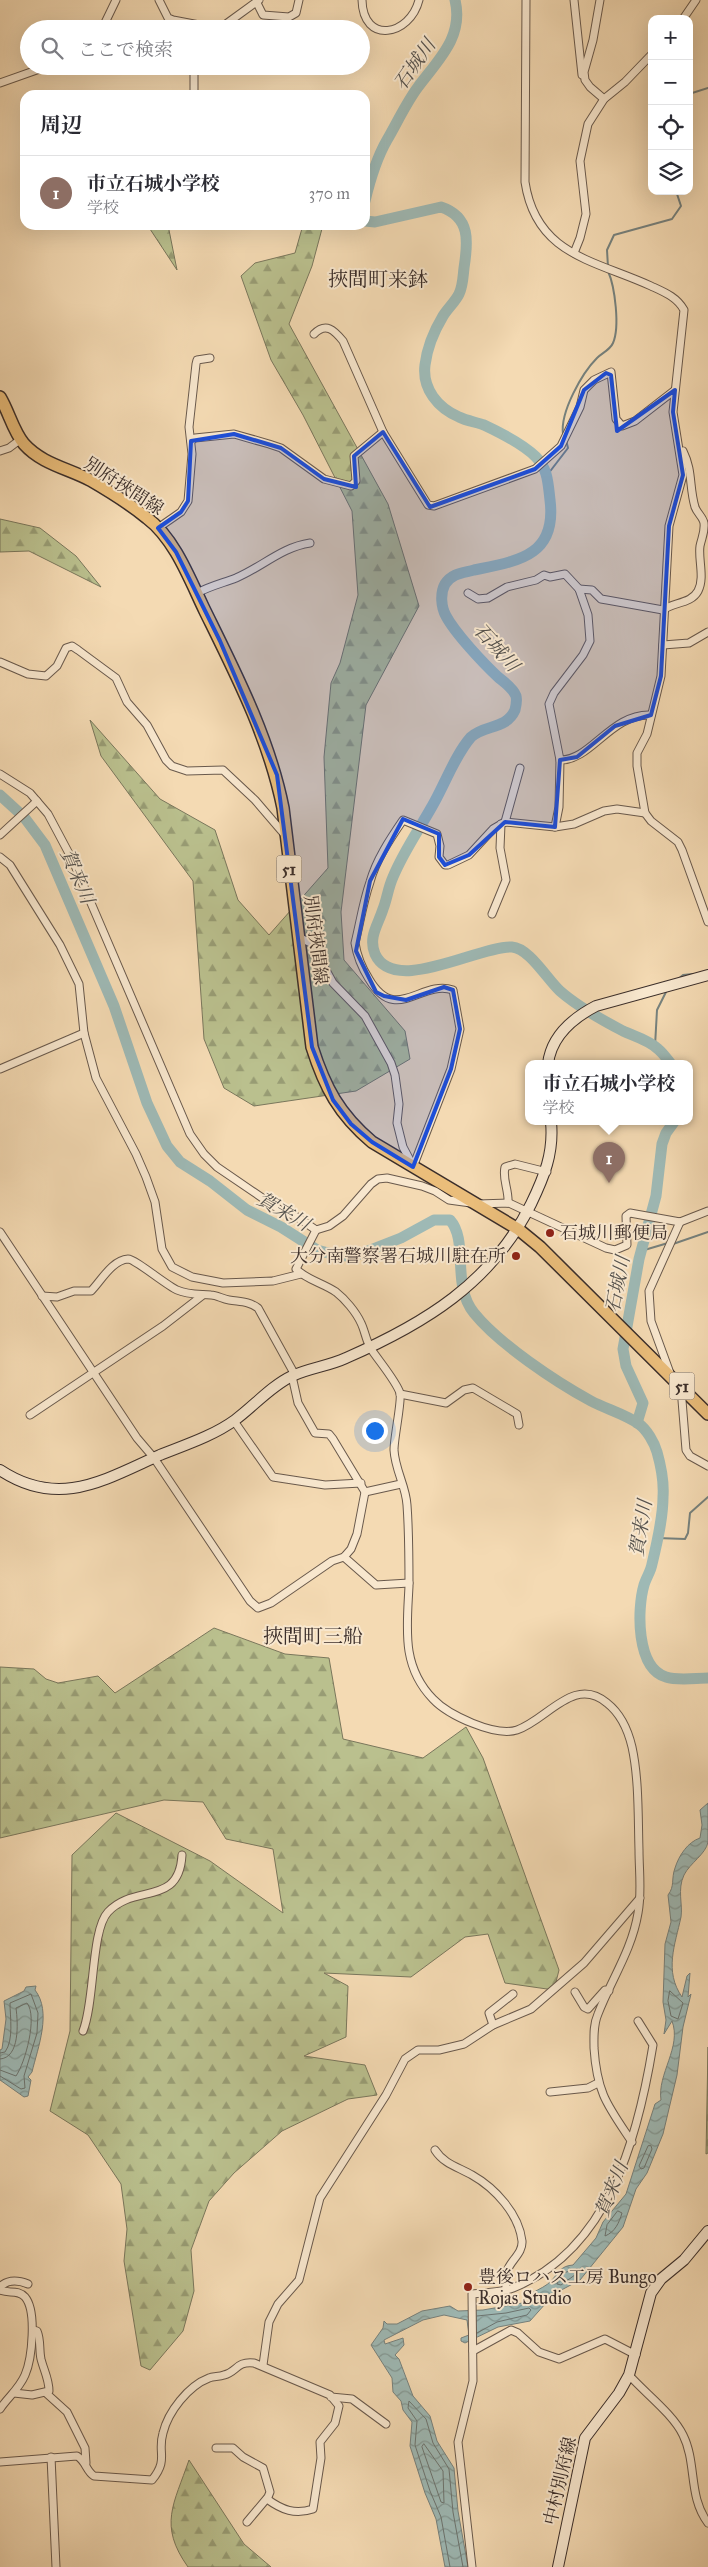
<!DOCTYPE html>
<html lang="ja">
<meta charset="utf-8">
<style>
body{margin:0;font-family:"IM FELL Great Primer","Noto Serif JP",serif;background:#f7f7f7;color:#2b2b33}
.controls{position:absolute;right:15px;top:15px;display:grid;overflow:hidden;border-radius:10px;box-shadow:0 5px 20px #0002}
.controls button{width:45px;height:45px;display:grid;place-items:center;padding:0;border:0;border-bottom:1px solid #e1e1e2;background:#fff;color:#2b2b33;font:25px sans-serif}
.you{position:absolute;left:374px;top:1430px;width:18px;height:18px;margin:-12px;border:4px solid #fff;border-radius:50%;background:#1a73e8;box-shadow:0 0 0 8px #1a73e833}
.badge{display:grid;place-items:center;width:32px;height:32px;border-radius:50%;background:#7c3aed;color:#fff;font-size:16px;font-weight:700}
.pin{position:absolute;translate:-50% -41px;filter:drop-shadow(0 1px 2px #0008)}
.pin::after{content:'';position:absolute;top:26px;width:18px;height:15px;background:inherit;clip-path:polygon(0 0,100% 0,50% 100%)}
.popup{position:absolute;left:525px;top:1060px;width:168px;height:65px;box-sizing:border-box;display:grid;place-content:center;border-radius:10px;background:#fff;filter:drop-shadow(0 1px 4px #0005);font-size:16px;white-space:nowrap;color:#7c7c81}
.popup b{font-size:19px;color:#2b2b33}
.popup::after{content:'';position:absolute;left:50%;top:100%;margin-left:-10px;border:10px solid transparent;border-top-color:#fff}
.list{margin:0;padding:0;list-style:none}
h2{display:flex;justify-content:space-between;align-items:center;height:65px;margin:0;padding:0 20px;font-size:21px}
h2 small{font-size:16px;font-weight:400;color:#7c7c81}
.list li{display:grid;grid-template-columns:32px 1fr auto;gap:15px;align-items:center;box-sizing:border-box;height:75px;padding:0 20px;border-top:1px solid #e1e1e2}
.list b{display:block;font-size:19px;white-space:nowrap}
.list p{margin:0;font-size:16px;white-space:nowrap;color:#7c7c81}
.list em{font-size:16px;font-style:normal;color:#7c7c81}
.icon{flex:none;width:28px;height:28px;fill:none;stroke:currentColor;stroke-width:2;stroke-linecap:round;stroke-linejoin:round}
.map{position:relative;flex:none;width:708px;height:2567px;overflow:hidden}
.search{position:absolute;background:#fff;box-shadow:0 5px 20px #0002;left:20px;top:20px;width:350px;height:55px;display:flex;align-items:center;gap:12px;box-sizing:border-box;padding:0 18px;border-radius:28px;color:#7c7c81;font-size:19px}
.panel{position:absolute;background:#fff;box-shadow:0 5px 20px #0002;left:20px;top:90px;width:350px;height:140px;border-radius:15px}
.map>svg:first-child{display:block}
</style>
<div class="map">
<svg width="708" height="2567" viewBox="0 0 708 2567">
<defs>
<pattern id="forest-firs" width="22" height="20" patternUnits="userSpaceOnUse" patternTransform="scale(1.25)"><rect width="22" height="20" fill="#bac08e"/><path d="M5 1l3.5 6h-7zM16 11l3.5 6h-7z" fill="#989c74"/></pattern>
<pattern id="water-waves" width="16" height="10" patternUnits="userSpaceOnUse" patternTransform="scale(1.25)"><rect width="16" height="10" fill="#9eb9b5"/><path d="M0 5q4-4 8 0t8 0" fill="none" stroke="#829793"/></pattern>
</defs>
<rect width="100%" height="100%" fill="#f4dab3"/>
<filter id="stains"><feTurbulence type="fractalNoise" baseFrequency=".004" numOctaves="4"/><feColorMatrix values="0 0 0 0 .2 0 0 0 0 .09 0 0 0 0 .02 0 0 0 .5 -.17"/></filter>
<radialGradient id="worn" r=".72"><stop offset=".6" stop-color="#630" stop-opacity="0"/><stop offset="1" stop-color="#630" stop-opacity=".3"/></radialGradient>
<g fill="url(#forest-firs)" stroke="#7a775c">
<path d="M141,225H168L177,270L150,229Z"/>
<path d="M303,225H323L312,266L289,324L388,504L419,606L366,705L341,912L344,960L405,1031L410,1059L356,1091L254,1106L224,1088L204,1039L193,881L101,756L90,720L160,799L215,830L238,900L269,935L328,868L324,757L331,683L340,663L358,595L352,511L303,415L271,360L241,276L255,263L295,253Z"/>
<path d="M0,519L40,528L76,556L101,587L29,551L0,552Z"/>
<path d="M214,1628L285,1654L329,1658L343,1739L423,1758L466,1727L483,1758L559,1970L554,1990L505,1983L488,1934L465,1937L411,1977L324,1973L348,1986L346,2037L304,2056L365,2065L377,2095L348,2099L282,2131L234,2173L209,2201L191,2250L194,2291L183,2331L150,2370L141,2366L124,2261L127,2229L121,2184L88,2135L50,2111L70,2031L72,1855L116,1813L210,1861L283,1913L273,1849L226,1839L203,1802L164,1800L0,1838V1667L34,1669L46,1679L58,1683L98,1676L115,1693Z"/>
<path d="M708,2047V2153L706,2154Z"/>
<path d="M189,2460L244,2544L271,2567H188C158,2525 174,2504 189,2460Z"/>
</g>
<g fill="url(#water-waves)" stroke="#76817d">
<path d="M708,1803C708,1815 708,1830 708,1842C706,1854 690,1863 684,1875C677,1890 683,1904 681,1917C675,1945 664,1971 682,1997L687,1976L690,1973L688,1997L691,1994L683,2027L677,2075L663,2134L647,2173L636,2189L623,2227L580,2280L554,2294L530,2321L498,2327L465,2343L461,2341V2338L469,2335L467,2320L444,2315L423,2320L384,2340L385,2344L403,2338L404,2345L395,2355L399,2359L413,2396L430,2416L437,2441L454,2468L458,2511L468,2567H445L436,2519L425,2493L410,2446L412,2422L403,2410L401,2401L393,2392L392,2378L371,2345L383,2328L384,2321L387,2324H397L422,2311L450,2306L458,2311L483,2310L528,2302L532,2293C539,2289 547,2286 552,2280C560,2271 561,2266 573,2265L596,2238L603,2222L626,2194L655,2104L661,2100C657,2074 682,2047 672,2021L664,2034L666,2020L663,2002L665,1944L671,1922L668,1895C675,1886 671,1879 675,1868C679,1855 688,1842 700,1838L702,1825L700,1810Z"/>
<path d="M36,1986L35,1990C52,2012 38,2047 32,2072L28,2077L31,2080L28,2096L24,2097L0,2080V2050L2,2049L6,2019L4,2001L24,1991L26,1987Z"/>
</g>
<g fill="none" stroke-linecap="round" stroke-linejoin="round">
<g stroke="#6c7470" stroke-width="1">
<path d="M670,1991L683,2003L678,2019L671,2016L668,2001Z"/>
<path d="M0,2053L5,2052C14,2040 10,2017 10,2003L31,1994L38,2013L37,2033L24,2076L25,2088L21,2089L0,2076"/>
<path d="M0,2059C20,2058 18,2023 16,2008L27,2003C38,2017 25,2063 16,2076L0,2070"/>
<path d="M651,2146L652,2149L644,2168L641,2169L639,2166L648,2146Z"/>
<path d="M618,2211L622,2213C619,2223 615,2232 605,2236L607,2225Z"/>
<path d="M577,2269L579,2272L561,2285L557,2284C559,2272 567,2272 577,2269Z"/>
<path d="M477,2316L506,2313L529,2308L531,2310L527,2315L497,2322L477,2333"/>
<path d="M424,2444L443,2471L444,2503L441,2502L422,2447Z"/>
<path d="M450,2567L441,2517L430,2491L415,2445L417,2421L408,2408L409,2401L426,2419L433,2443L449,2469L453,2512L463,2567"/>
</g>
<g stroke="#76817d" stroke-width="2">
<path d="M689,94L708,88"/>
<path d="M608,267L607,250L614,235L672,219L681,206L676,191"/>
<path d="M563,434C560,412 582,373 597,358C602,353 610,350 613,343C620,327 615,287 608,271"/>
<path d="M548,474L568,448L566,440"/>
<path d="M677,980L683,975L693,974"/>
<path d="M655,1046L657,1010L667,990"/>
<path d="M673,1244L708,1232"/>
<path d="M641,1251L668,1243"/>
<path d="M657,1538L685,1539L688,1533L690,1513L708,1497"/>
</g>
<g stroke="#9eb9b5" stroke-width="11">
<path d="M365,201C370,180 376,159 387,140C397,123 406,103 418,87C438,60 464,37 455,0"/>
<path d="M365,221L375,222L441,207C471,217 468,242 464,268C463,276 463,286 459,294C455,302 448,308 443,316C434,331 427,348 425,365C422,389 438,408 459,417C467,421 476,422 484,425C501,433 523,444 536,457C548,469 548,483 550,500C557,556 518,561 474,570C463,573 452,573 445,584C440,593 441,607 446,616C455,633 483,663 498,677C504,682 513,688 516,696C517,700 516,706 515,710C506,730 485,724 471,737C456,754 446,781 435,801C421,827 404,850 393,877C388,888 387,899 383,909C378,925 368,937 375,954C394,996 480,945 512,947C529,948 547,979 560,991C578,1007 602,1020 623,1031C634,1036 649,1040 658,1049C663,1053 667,1059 671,1064"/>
<path d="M0,795L24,817L45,845L114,1006L147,1103L167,1146L180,1162L210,1181L247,1210L281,1227L317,1250L332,1254L347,1256L360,1254L401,1238L434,1220H450C469,1241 451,1285 474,1313C499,1344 556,1382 591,1401C606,1409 625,1414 639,1424C647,1430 654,1442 657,1452C661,1466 664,1483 663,1497C663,1518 657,1543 652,1564C651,1571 646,1578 644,1585C637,1609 636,1668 666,1677C678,1681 696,1678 708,1678"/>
<path d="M637,1423L643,1403L626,1366L623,1349L639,1259L656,1196L662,1144L666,1133L674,1122"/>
</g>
<g stroke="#69594c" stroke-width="9">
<g id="street">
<path d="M159,0L168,18L173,20L215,28L226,24L259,0"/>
<path d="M362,0C363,45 410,36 419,0"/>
<path d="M526,0L525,182C536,255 594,260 651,286C664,292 677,297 684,310L673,412L683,475L669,526L661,676L647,734L637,753V766L645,813L651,821L678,842L682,850L708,922"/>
<path d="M574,0L582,75"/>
<path d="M600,0L593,40L584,72L585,80L590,87L604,99"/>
<path d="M257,3L263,15L289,17L296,13L299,0"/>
<path d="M683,19L696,0"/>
<path d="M102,29L116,0"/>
<path d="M0,83L48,66"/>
<path d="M194,95V66"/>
<path d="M574,253L580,238L586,214L580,161L588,124L604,99L625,82L652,54"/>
<path d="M314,334C326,322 334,330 343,341L383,432L428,505L434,506L535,469L561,446L580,407L584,390L594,380L611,372L616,419L622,426L635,421L675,390"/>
<path d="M191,441L195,438L234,434L269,444L281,448L324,479L351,486L356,481L354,456L383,432"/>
<path d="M0,451L9,448L21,439"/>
<path d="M158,528L181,512L188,501L192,454L189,427L196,364L197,360L210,358"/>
<path d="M579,589L592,590L601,599L607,600L663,610"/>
<path d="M197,593C210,586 223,583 236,578C262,567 282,547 310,543"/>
<path d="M468,593L478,599L488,598L507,587L536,580L544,575L550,577L565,574L579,589L588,615L590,641L583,655L554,693L549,704L560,760L559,807L555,827"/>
<path d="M663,610C673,602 691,604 698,591C705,578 698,559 700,546C702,537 705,532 704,523C703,517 697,513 695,507C689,487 693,471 683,451"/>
<path d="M663,645L689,643L708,632"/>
<path d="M0,662L28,674L46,676L57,666L66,648L72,646L78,650L116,678L127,702L147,725L166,760L172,766L187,771L223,770L255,800L285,835"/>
<path d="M560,760C591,761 611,713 651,715"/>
<path d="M0,774L30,793L48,814L73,861L190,1134L204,1154L217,1167L280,1210L297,1217L316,1230L329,1226L343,1216L371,1184L378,1179L387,1178L422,1186L435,1191L449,1200L478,1204L509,1203L606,1248L615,1250L627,1245L626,1216L630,1213L680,1222L708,1211"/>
<path d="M505,822L520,768"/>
<path d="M0,835L37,801"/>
<path d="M0,857L10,865L60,945L79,984L84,1033L96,1078L136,1154L146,1177L155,1202L162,1249L172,1267L192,1277L223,1283L273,1281L301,1274"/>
<path d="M492,914L506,880L500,848L501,824"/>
<path d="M298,937L311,943L333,983L365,1016L391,1063L395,1075L399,1104L397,1123L403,1147L412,1164"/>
<path d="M0,1069L84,1033"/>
<path d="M413,1167L451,1069L460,1029L453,990C421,979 396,1025 369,979C362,968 357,956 355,943C360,923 363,902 370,882C376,860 390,839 403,820L437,834L440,846L439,857L445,865H448L469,855L493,829L505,822L555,827L574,824L604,811L617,809L645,813"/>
<path d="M508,1203C509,1190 502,1179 505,1167L515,1164L547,1172"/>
<path d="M316,1230L296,1269C307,1280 323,1283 336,1292C345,1299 356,1312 361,1323C365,1331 366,1341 371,1349C379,1361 396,1381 400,1393C402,1401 394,1437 394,1450C395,1470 406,1486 407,1505C409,1532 409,1559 409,1586C407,1628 401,1666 433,1699C448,1715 495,1737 517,1730C547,1720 574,1675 607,1703C621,1714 628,1730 632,1747C639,1779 638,1817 639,1850C639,1871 642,1893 638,1913C632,1950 611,1980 598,2014C593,2025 594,2037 594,2048C597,2094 608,2106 632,2142"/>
<path d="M0,1232L137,1438L154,1458L250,1601L258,1608L271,1603L332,1561L344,1557L351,1549L357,1534L365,1492L333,1439L329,1434L315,1433L298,1403L292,1376"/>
<path d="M42,1296L57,1297L74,1291H91C101,1281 112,1260 128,1259C135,1259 166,1285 177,1290C188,1295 198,1294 211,1295C217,1295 222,1299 229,1300C241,1302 248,1301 258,1308L295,1375"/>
<path d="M670,1373L651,1321L649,1291L680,1222"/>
<path d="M681,1388L686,1450L690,1456L708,1466"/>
<path d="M400,1394L446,1403L464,1390L473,1388L517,1414L519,1425"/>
<path d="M30,1415L163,1326L203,1295"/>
<path d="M234,1421L273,1477L325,1485L361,1483"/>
<path d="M365,1492L401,1484"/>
<path d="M344,1557L376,1585L409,1583"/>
<path d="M575,1992L584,2007L588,2009L605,1990L609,1991"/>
<path d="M493,2025L489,2013L513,1994"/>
<path d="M83,2031C95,2001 91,1930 108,1912C135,1883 179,1907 182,1855"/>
<path d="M550,2092L588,2088L598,2083"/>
<path d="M435,2150C444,2164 458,2167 472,2175C495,2188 519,2214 522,2241C523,2253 511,2260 507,2271C505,2277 506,2284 506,2290"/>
<path d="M0,2287C8,2279 18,2280 28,2284"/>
<path d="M0,2290C8,2294 18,2289 25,2297C37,2311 32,2359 25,2375C19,2389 8,2397 0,2409"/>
<path d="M473,2351L511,2330L518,2333L539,2352L559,2359L605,2339L636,2355"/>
<path d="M263,2365L269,2322L278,2304L299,2280L320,2198L386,2095L405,2059L418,2050H439L464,2044L493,2025L531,2009L584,1963L640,1898"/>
<path d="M629,2375C645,2393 673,2414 683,2435C697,2463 688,2497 708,2523"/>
<path d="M14,2393L32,2395L49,2391C49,2379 44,2371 41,2359C39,2350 41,2340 37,2331L33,2330"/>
<path d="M46,2393L67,2412L85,2448L86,2463"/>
<path d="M331,2397L352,2399L386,2424"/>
<path d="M216,2448H233L243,2457L263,2468L270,2492L268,2497L247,2522"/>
<path d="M51,2457L56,2567"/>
<path d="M0,2462L77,2456C86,2461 86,2471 94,2476L152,2480C169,2459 157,2453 163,2433C168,2412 188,2386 209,2378C213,2376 219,2377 224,2375C237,2372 236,2361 254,2363L330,2395L339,2406L335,2423L320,2442L321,2458L313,2509C295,2515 282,2510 267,2499"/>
<path d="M472,2567L458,2442L473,2381L472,2294C485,2292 501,2293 513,2288C609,2250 638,2137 653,2045L638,2021"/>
</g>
</g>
<g stroke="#3b2e2a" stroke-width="12">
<g id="secondary">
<path d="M548,1064C551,1037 573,1018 596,1006L708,975"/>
<path d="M0,1470C59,1509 104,1480 160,1455C185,1445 213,1436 235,1420C254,1406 271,1386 292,1376C309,1368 329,1366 346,1358C424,1324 492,1283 531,1204C544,1177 554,1153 551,1122"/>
<path d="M558,2567L585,2438L619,2393L629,2375L651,2293L661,2279L684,2260L708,2231"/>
</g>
</g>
<g stroke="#3b2e2a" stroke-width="14">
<path id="primary" d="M0,397C9,412 13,431 24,444C42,464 67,468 90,480C109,491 130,504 147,518C175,539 190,580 205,611C236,674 269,738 283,808L312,1047C325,1088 339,1114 372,1142L518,1229L540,1247L708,1414"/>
</g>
<use href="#street" stroke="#f8e7ce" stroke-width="7"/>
<use href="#secondary" stroke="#f8e7ce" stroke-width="10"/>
<use href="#primary" stroke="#eabd7a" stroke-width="11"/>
</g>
<path fill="#1d4ed8" fill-opacity="0.2" stroke="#1d4ed8" stroke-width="4" stroke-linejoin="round" d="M606,373L611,375L617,431L675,390L673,412L683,475L669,526L661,676L651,715L615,726L577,757L560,760L555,827L505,822L469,855L445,865L439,857V834L403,819L370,881L356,951L376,992L384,996L406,1000L444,987L453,990L460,1029L451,1069L413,1167L372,1142L351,1124L333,1100L312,1047L277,775L220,641L176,552L158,528L181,512L188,501L191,441L234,434L281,448L324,479L356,487L354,456L383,432L430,507L535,469L561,446L584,390Z"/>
<g fill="#8f2418" stroke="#f8e7ce" stroke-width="2">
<circle cx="550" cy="1233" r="5"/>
<circle cx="516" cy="1256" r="5"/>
<circle cx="468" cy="2287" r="5"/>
</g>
<g text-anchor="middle" stroke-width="4" stroke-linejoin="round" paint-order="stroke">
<g fill="#f8e7ce" stroke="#74665b" stroke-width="1">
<rect x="276.5" y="855.5" width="25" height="27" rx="4"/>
<rect x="669.5" y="1372.5" width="25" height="27" rx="4"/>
</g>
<g font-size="16" font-weight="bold" fill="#3b2e2a">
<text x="289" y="875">51</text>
<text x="682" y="1392">51</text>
</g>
<g font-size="18" fill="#3b2e2a" stroke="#f8e7ce">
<text transform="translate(124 486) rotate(33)" y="6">別府挾間線</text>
<text transform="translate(316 940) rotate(83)" y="6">別府挾間線</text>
<text transform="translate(560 2481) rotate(-77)" y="6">中村別府線</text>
</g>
<g font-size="18" fill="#3b2e2a" stroke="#f8e7ce" text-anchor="start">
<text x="560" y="1239">石城川郵便局</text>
<text x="506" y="1262" text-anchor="end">大分南警察署石城川駐在所</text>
<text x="478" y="2283">豊後ロハス工房 Bungo<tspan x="478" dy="21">Rojas Studio</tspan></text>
</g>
<g font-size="19" font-style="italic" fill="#54514d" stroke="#f8e7ce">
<text transform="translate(414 64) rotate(-55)" y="7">石城川</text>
<text transform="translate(497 647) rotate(48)" y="7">石城川</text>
<text transform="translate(78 876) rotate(67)" y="7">賀来川</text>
<text transform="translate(284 1211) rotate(30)" y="7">賀来川</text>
<text transform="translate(617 1284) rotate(-79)" y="7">石城川</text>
<text transform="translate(640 1528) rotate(-81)" y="7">賀来川</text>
<text transform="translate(611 2189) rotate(-68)" y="7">賀来川</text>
</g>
<g font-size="20" fill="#3b2e2a" stroke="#f8e7ce">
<text x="378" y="286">挾間町来鉢</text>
<text x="313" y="1643">挾間町三船</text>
</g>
</g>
<rect width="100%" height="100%" filter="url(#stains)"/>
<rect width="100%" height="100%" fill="url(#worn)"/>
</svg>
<div class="controls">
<button>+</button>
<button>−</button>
<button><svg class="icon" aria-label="locate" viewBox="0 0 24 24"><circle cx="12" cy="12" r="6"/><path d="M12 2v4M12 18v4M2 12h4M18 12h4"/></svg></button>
<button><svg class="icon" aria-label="layers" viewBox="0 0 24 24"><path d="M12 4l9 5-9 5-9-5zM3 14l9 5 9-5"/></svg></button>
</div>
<div class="you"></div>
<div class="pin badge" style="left:609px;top:1183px;background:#8d6e63">1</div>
<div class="popup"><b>市立石城小学校</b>学校</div>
<div class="search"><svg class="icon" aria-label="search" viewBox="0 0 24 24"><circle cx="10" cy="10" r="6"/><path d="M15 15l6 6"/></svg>ここで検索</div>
<section class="panel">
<h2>周辺<small></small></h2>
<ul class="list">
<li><span class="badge" style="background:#8d6e63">1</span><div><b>市立石城小学校</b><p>学校</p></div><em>370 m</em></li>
</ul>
</section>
</div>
